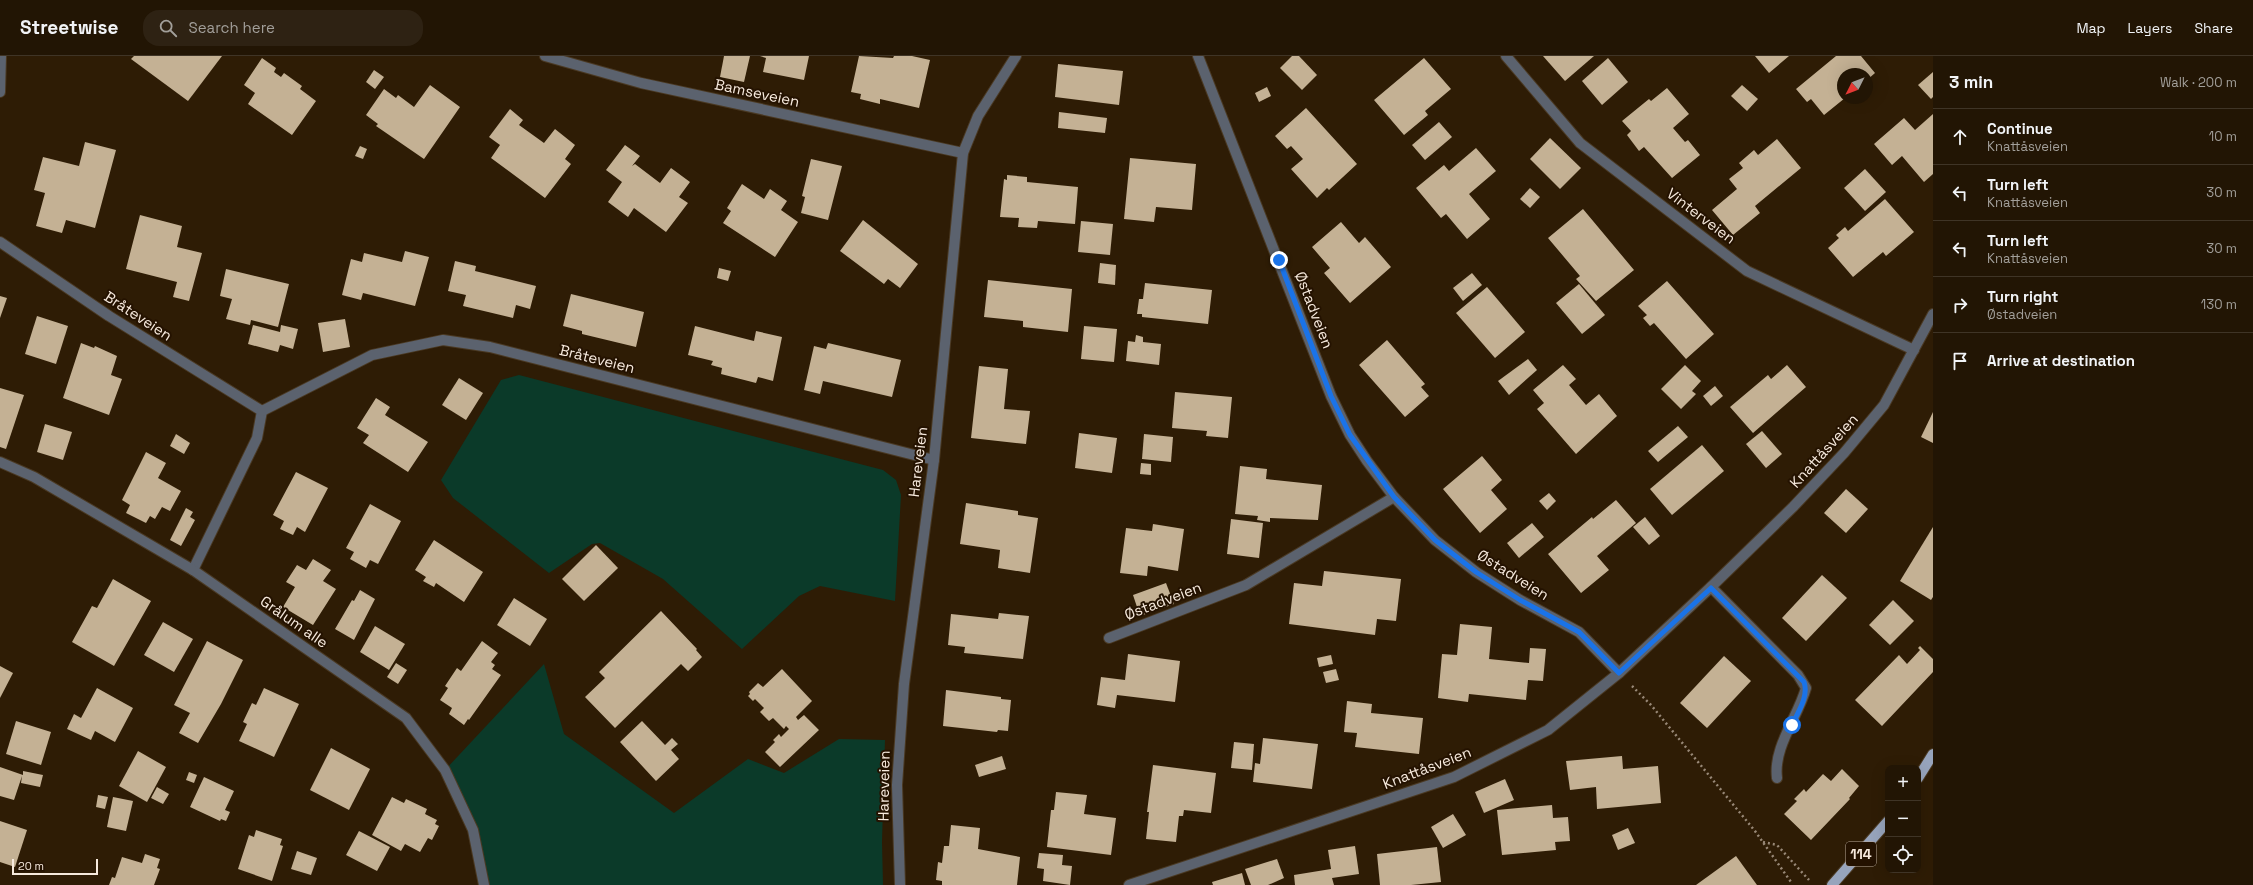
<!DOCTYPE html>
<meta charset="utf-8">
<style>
body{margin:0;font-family:"Space Grotesk",sans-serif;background:#2e2213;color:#f1f3f6}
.controls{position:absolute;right:12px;bottom:12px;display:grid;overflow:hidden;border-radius:8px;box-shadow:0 4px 16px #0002}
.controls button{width:36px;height:36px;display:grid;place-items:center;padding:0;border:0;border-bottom:1px solid #3f3426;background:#221504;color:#f1f3f6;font:20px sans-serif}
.compass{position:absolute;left:1837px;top:12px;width:36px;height:36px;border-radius:50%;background:#221504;box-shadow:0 4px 16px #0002;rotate:228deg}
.scale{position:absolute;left:12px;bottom:10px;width:86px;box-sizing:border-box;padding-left:4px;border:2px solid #f7eadd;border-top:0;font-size:11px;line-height:14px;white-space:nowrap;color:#f7eadd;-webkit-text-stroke:3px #241200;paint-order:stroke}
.stop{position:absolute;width:12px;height:12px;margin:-9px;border:3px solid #1a73e8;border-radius:50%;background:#fff}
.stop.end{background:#1a73e8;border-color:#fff;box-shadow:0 1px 4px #0008}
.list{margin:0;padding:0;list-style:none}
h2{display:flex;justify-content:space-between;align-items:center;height:52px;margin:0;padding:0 16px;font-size:17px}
h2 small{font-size:13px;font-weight:400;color:#a29f9a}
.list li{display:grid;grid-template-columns:26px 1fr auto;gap:12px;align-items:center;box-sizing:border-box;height:56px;padding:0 16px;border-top:1px solid #3f3426}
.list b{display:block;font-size:15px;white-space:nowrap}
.list p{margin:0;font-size:13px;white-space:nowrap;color:#a29f9a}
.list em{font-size:13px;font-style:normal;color:#a29f9a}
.icon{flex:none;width:22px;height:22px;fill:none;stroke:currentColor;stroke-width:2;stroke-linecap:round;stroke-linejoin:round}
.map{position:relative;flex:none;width:1933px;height:829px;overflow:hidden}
header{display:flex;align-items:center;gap:24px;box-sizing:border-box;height:56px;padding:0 20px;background:#221504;border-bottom:1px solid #3f3426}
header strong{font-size:19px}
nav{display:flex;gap:22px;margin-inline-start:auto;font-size:14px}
.search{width:280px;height:36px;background:#2e2213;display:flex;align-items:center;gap:10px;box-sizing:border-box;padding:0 14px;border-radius:16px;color:#a29f9a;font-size:15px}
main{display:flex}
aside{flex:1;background:#221504}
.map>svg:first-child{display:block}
</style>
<header>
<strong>Streetwise</strong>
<div class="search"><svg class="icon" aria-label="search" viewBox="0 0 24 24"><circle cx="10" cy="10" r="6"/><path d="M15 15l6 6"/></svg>Search here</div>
<nav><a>Map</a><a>Layers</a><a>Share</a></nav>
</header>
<main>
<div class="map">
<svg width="1933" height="829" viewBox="0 0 1933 829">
<rect width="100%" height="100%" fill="#2e1c05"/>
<g fill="#0b3a29">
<path d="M519,319L883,414L896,424L901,439L895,545L820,530L799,540L742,593L663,523L600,487L592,488L549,517L453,442L441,424L501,324Z"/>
<path d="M544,608L564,678L674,757L748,703L784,717L839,683L885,684L882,786L883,829H484L473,774L445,714Z"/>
</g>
<g fill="#c4b194">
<path d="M134,0H222L188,45L131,3Z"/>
<path d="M724,0H750L744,26L720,21Z"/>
<path d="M760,0H809L804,24L763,16L766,2Z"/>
<path d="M859,0L893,2L894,0H912L930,4L919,52L880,43V48L860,43L861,38L851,36Z"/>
<path d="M1292,0H1299L1317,19L1302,34L1280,12Z"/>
<path d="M1543,0H1594L1565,25Z"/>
<path d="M1755,0H1789L1769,17Z"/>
<path d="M1836,0H1861L1875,17L1867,24V18H1843V42H1845L1824,59L1811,43L1807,46L1796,33Z"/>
<path d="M262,2L276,12L274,16L281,21L284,17L302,30L300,33L316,45L292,79L248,48L255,37L244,29Z"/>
<path d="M1424,2L1451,33L1425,55L1428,59L1404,79L1374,44Z"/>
<path d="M1608,2L1628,26L1602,49L1582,25Z"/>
<path d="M1058,8L1123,15L1119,49L1055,41Z"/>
<path d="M374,14L384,21L375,33L366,26Z"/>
<path d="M1933,16V41L1931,43L1918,29Z"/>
<path d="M430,29L460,51L424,103L376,70L378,68L366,59L384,33L396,42L398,39L414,51Z"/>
<path d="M1742,29L1758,43L1747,55L1731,40Z"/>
<path d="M1267,31L1271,40L1259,46L1255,37Z"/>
<path d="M1667,32L1689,58L1673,72L1685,86L1688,84L1700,99L1672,122L1644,91L1639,95L1627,79L1631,75L1622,65L1649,43L1651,45Z"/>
<path d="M1306,52L1357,108L1329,134L1327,132L1317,142L1291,113L1303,103L1291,90L1287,93L1275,80Z"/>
<path d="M510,53L523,64L519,69L544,87L555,73L575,89L565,103L571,108L545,142L491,102L500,89L489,81Z"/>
<path d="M1059,56L1107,62L1105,77L1058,72Z"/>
<path d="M1933,58V118L1924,126L1902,100L1892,109L1874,88L1904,62L1915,74Z"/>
<path d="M1439,66L1452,81L1425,104L1412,89Z"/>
<path d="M1550,82L1581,112L1560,133L1530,103Z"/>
<path d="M1777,83L1801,112L1755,150L1760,157L1733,179L1712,154L1737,133L1729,123L1743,112L1739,107L1754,94L1758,99Z"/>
<path d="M85,86L116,94L95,172L66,164L62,177L36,170L45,137L34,134L43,101L79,110Z"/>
<path d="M625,89L640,100L632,110L635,108L660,127L671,112L690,126L679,141L688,147L666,176L634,152L628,161L608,146L622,126L606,114Z"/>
<path d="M360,90L367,93L363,103L355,100Z"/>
<path d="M1476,92L1496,115L1469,138L1490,163L1467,183L1446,158L1441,162L1416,132L1444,109L1449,115Z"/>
<path d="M1130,102L1196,108L1192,154L1156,151L1154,166L1124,163Z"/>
<path d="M811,103L842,110L828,164L801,157L805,141L802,140Z"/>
<path d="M1865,113L1886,136L1865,155L1844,132Z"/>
<path d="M1007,119L1027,121V126L1078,131L1075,168L1038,165L1037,172L1018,171L1019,162L1000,161L1004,123L1007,124Z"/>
<path d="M742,128L764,143L770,133L787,145L781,154L798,166L775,201L723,167L731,155L727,152Z"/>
<path d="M1530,132L1540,141L1530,152L1520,143Z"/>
<path d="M1885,143L1914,176L1886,200L1883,196L1853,221L1828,192L1839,182L1836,179L1845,171L1848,175Z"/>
<path d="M1583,153L1634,214L1596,245L1576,223L1580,220L1548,182Z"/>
<path d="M140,159L182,170L177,191L202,197L189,245L173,241L177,226L126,213Z"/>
<path d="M863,164L918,208L900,232L888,223L884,228L840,195Z"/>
<path d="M1081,165L1113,168L1110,199L1078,196Z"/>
<path d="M1341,166L1359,187L1365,181L1391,211L1350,247L1324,217L1330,212L1312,191Z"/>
<path d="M405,195L429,201L415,250L363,237L361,244L342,239L351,203L362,206L364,197L402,206Z"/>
<path d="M455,205L476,210L475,215L536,230L530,253L516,249L513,262L463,250L466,239L448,235Z"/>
<path d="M1100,207L1116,209L1115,229L1098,227Z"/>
<path d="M719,212L731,215L728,225L717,222Z"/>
<path d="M226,213L289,228L278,271L251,264L250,269L226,263L232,243L220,240Z"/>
<path d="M1472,217L1482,229L1463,245L1453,232Z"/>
<path d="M988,224L1072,233L1068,276L1023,271V265L984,261Z"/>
<path d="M1667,225L1714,278L1686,303L1654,267L1650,270L1643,262L1647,259L1638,250Z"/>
<path d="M1145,227L1212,234L1208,268L1142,261V258H1137L1139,243H1143Z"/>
<path d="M1579,228L1605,259L1582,278L1556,247Z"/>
<path d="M1487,231L1525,276L1495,302L1456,257Z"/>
<path d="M571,238L644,256L636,291L582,278V275L563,270Z"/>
<path d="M0,240L7,242L0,262Z"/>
<path d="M37,260L68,270L56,308L25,298Z"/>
<path d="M345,263L350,291L323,296L318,267Z"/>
<path d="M253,269L280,276L281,269L298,273L293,293L280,289L278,296L248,288Z"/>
<path d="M695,270L754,285L756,275L782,281L773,325L758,321L756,327L721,318L722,312L711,309L713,305L688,299Z"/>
<path d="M1084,270L1117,273L1114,306L1081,303Z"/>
<path d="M1136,279L1143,281V286L1161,288L1159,309L1126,305L1128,285L1135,286Z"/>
<path d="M1387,284L1425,328L1421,331L1429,340L1405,361L1359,309Z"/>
<path d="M81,287L94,292L95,290L117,300L111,319L122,323L109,359L63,342Z"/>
<path d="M828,287L901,304L892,341L823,325L820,338L804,334L814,290L826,293Z"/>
<path d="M1528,303L1537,314L1509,339L1498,325Z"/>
<path d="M1563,309L1576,323L1569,329L1586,349L1599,338L1617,360L1576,398L1537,353L1544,347L1533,334Z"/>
<path d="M1685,309L1701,325L1692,335L1696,338L1681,353L1661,333Z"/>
<path d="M1787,309L1806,331L1753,377L1730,351L1768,319L1771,323Z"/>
<path d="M979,310L1008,313L1004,353L1030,355L1026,388L971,382Z"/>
<path d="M459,322L483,337L466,364L442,349Z"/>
<path d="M1715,330L1723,340L1711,350L1703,340Z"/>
<path d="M0,332L24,339L6,393L0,391Z"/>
<path d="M1175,336L1232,341L1228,382L1206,380L1207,375L1172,372Z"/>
<path d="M376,342L390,351L385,359L428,386L408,416L363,387L369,379L357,372Z"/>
<path d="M1933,356V387L1921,381Z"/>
<path d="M45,368L72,376L63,404L37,396Z"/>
<path d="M1678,370L1688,381L1658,406L1648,395Z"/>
<path d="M1762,375L1782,398L1766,412L1746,388Z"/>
<path d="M1079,377L1117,382L1112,417L1075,412Z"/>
<path d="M176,378L190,387L184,398L170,390Z"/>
<path d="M1144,378L1173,381L1171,406L1142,403Z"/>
<path d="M1702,389L1724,415L1672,459L1650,433Z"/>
<path d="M146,396L166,407L158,422L181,435L170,455L162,451L155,463L150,460L146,467L126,457L130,449L122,444Z"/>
<path d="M1482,400L1502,424L1491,434L1507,453L1480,477L1443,433Z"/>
<path d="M1141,407L1151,408V419L1140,418Z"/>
<path d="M1240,410L1267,413L1266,423L1322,429L1318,464L1270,462V466L1257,464L1258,460L1235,458Z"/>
<path d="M296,416L328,432L305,476L297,471L293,479L280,473L284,465L273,459Z"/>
<path d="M1846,433L1868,453L1846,477L1824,457Z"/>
<path d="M1549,437L1556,445L1547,454L1539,445Z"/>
<path d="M1616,444L1636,467L1597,500L1609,514L1581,537L1548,498L1592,461L1593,463Z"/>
<path d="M966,447L1018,455V459L1038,462L1030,517L998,512L1000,494L960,488Z"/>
<path d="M370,448L401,465L378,508L370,504L366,512L350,503L354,496L346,492Z"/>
<path d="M186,452L193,456L190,461L195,464L181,490L170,484Z"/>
<path d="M1645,461L1660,480L1649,489L1633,471Z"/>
<path d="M1231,463L1263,467L1259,502L1227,498Z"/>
<path d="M1532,467L1544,481L1519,502L1507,487Z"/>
<path d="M1153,468L1184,473L1178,515L1148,510L1147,520L1120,517L1126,472L1152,475Z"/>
<path d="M1933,471V541L1931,544L1900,525Z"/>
<path d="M434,484L483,516L464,546L436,527L434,531L423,525L426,521L415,514Z"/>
<path d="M596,489L618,512L584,545L562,523Z"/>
<path d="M313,503L331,514L323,525L336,533L313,569L283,551L295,531L286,526L297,509L306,514Z"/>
<path d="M1324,515L1401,523L1396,565L1377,563L1375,579L1289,568L1294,527L1322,530Z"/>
<path d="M1822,519L1847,542L1806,585L1782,562Z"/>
<path d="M113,523L151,545L114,610L72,586L92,550L97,552Z"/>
<path d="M1166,527L1174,548L1140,560L1133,539Z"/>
<path d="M360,534L375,543L354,584L335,573L352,544L354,545Z"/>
<path d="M514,542L547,563L530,590L497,569Z"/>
<path d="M1893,544L1914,565L1890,589L1869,569Z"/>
<path d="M661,555L697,593L696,594L702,601L688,615L681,608L615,672L585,641L605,622L599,616Z"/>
<path d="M999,557L1029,560L1023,603L964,597L965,591L948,589L951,558L998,563Z"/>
<path d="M163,566L193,583L174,616L144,599Z"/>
<path d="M1460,568L1492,571L1489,603L1529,607L1530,592L1546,593L1543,625L1528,624L1526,644L1469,638L1468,646L1438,642L1442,598L1457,599Z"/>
<path d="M375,570L405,588L389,614L360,596Z"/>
<path d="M207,585L243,604L221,648L198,687L179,677L190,657L174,649Z"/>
<path d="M482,585L498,597L491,606L495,609L492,613L501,619L469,664L468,663L464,669L449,658L452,652L440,644L448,632L445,630L457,612L461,615Z"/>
<path d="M1920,590L1933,603V616L1882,670L1855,644L1899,599L1907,608L1920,594L1918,592Z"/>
<path d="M1128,598L1180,605L1175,646L1117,639L1115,652L1097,649L1101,621L1125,624Z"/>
<path d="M1331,599L1333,608L1319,611L1317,602Z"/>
<path d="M1724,600L1751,625L1707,672L1680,647Z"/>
<path d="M396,607L407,614L398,628L387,621Z"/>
<path d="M0,610L13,617L0,642Z"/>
<path d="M782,613L812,645L796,661L798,664L804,659L819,674L780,711L765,696L775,686L773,684L779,678L781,681L789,673L786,670L784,673L773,662L769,665L760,656L764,652L755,643L753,645L748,640L750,638L749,636L758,627L763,631Z"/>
<path d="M1336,613L1339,624L1326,627L1323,616Z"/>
<path d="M97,632L133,652L115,686L95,675L91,684L67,673L74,658L81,662Z"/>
<path d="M264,632L299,648L274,701L239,685L247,668L243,666L252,647L256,649Z"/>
<path d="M946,634L1001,641V643L1011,644L1008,675L998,674L997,676L943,670Z"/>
<path d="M1347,645L1372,648L1371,657L1423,662L1419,698L1355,691L1357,677L1344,676Z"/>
<path d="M16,665L51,676L41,709L6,698Z"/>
<path d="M642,665L665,689L672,682L678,688L671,694L679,703L656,725L620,686Z"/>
<path d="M1263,682L1318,688L1312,733L1253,726L1255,707L1260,708Z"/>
<path d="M1234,686L1254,688L1252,714L1231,712Z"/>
<path d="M331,692L370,713L349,754L310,734Z"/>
<path d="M138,695L166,711L147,746L119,730Z"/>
<path d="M1002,700L1006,713L979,721L975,709Z"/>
<path d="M1622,700L1623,713L1658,710L1661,747L1597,753L1596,731L1570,734L1566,705Z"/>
<path d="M1153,709L1216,717L1211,757L1184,754L1183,760H1179L1176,786L1146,783L1149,756H1147Z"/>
<path d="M0,711L23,719V715L43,719L40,731L21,727L22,720L14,744L0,740Z"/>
<path d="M1842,713L1859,730L1849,742L1850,743L1811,784L1784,758L1797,745L1794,743L1804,733L1806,736L1823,718L1831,725Z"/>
<path d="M189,716L197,719L194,727L186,724Z"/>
<path d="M204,721L234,735L225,754L230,756L226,765L221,763L220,765L190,751Z"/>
<path d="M1505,723L1514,744L1484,757L1475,736Z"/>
<path d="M157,731L169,738L163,748L151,742Z"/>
<path d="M1056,736L1087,739L1084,758L1116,762L1111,799L1047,791L1051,754H1054Z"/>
<path d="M98,739L108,741L105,753L96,751Z"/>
<path d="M113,741L133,745L126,775L107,771Z"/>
<path d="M392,741L404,747L406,743L427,753L425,758L437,764L435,768L439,770L432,784L428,782L420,796L405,788L401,795L372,779Z"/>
<path d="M1552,749L1553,762L1568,761L1570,785L1555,786L1556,794L1502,799L1497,754Z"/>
<path d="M1453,758L1466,779L1443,792L1431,771Z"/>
<path d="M0,765L27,774L15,811L0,806Z"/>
<path d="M951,769L980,772L978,793L1020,801L1017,829H942V825L936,824L938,806L942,807L944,790H949Z"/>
<path d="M1628,772L1635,787L1618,794L1612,779Z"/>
<path d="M256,774L282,783L280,789L283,790L272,825L238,813L249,779L254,781Z"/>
<path d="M359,775L390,791L377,815L346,799Z"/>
<path d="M1355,790L1359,818L1332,822L1334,829H1295L1294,819L1331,813L1328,794Z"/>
<path d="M1437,791L1441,826L1411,829H1380L1377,798Z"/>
<path d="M297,795L317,802L311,819L291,813Z"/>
<path d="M1039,797L1063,799L1062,809L1072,810L1070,829L1043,825L1044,813L1037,812Z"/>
<path d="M145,798L160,803L157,812L160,813L154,829H109L112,821L115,822L122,801L142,807Z"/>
<path d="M1736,800L1757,829H1696Z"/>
<path d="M1277,803L1284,822L1268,829H1251L1245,813Z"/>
<path d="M1242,817L1245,829H1213L1212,826Z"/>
</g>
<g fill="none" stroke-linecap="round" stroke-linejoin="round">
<g stroke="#4a3923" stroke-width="12">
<path id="service" d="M1711,531L1798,619L1806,632C1798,661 1773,691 1777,722"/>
</g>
<g stroke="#4a3923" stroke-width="12">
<g id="minor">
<path d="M545,0L641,27L963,97"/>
<path d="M1198,0L1331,340L1350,379L1367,405L1394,441L1435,484L1476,516L1520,544L1579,576L1619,617"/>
<path d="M1506,0L1580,87L1747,215L1914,294"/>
<path d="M0,36L1,0"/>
<path d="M0,186L109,260L262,355L257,382L193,514"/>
<path d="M262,355L372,299L443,284L490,291L934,404"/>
<path d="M0,406L34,421L193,514L406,662L445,714L473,774L484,829"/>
<path d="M1109,582L1246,529L1394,441"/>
<path d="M900,829L897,729L904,628L934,404L963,97L978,60L1016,0"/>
<path d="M1129,829L1454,721L1548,674L1619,617L1711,531L1793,451L1844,397L1884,349L1933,258"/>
</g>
</g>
<g stroke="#4a3923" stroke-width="12">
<g id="primary">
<path d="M1918,722L1933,698"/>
<path d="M1832,829L1888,765"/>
</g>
</g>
<g stroke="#988877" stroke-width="2.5" stroke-dasharray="2 3" stroke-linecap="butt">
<path d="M1632,630L1651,649L1755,775L1791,826"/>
<path d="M1763,786L1777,789L1809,824"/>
</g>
<use href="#service" stroke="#5b626e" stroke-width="10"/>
<use href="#minor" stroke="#5b626e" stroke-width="10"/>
<use href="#primary" stroke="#97a4bc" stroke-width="10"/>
</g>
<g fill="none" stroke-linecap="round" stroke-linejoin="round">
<path stroke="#1a73e8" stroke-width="5" d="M1279,204L1331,340L1350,379L1394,441L1435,484L1476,516L1520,544L1579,576L1619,617L1711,532L1804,626C1809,640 1798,656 1792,669"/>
</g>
<g text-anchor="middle" stroke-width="4" stroke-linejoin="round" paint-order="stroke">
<rect fill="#241200" stroke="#b8a99b" stroke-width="1" x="1846" y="786" width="30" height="24" rx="3"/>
<g font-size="14" font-weight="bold" fill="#f7eadd">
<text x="1861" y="803">114</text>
</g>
<g font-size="15" fill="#f7eadd" stroke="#241200">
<text transform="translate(757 37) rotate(12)" y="5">Bamseveien</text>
<text transform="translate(1701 160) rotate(37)" y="5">Vinterveien</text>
<text transform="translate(1314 254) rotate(69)" y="5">Østadveien</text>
<text transform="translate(138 260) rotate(33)" y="5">Bråteveien</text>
<text transform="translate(597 303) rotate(14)" y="5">Bråteveien</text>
<text transform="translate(1824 395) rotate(-48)" y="5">Knattåsveien</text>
<text transform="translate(918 406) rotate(-83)" y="5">Hareveien</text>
<text transform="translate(1513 519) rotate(32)" y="5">Østadveien</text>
<text transform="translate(1163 545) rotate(-21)" y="5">Østadveien</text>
<text transform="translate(294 566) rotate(35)" y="5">Grålum alle</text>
<text transform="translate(1427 712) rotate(-21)" y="5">Knattåsveien</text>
<text transform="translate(884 730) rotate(-89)" y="5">Hareveien</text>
</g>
</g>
</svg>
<div class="controls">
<button>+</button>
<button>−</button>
<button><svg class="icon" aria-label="locate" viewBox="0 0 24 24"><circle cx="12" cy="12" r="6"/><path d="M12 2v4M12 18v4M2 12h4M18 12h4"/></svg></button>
</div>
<svg class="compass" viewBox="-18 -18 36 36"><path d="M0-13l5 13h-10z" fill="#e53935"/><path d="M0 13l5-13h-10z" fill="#a29f9a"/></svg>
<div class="scale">20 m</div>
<div class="stop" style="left:1792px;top:669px"></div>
<div class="stop end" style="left:1279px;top:204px"></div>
</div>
<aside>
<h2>3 min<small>Walk · 200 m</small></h2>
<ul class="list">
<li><svg class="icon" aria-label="ahead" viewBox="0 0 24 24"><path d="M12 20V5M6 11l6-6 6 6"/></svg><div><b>Continue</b><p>Knattåsveien</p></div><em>10 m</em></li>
<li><svg class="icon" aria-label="left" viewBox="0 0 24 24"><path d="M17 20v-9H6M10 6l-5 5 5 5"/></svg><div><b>Turn left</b><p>Knattåsveien</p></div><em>30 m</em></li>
<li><svg class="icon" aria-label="left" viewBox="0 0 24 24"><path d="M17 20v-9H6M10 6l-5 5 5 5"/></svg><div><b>Turn left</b><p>Knattåsveien</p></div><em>30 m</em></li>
<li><svg class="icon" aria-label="right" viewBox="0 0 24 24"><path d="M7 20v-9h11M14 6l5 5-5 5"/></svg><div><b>Turn right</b><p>Østadveien</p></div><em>130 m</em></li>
<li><svg class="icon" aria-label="arrive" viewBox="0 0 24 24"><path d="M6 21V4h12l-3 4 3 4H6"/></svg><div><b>Arrive at destination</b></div></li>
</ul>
</aside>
</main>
